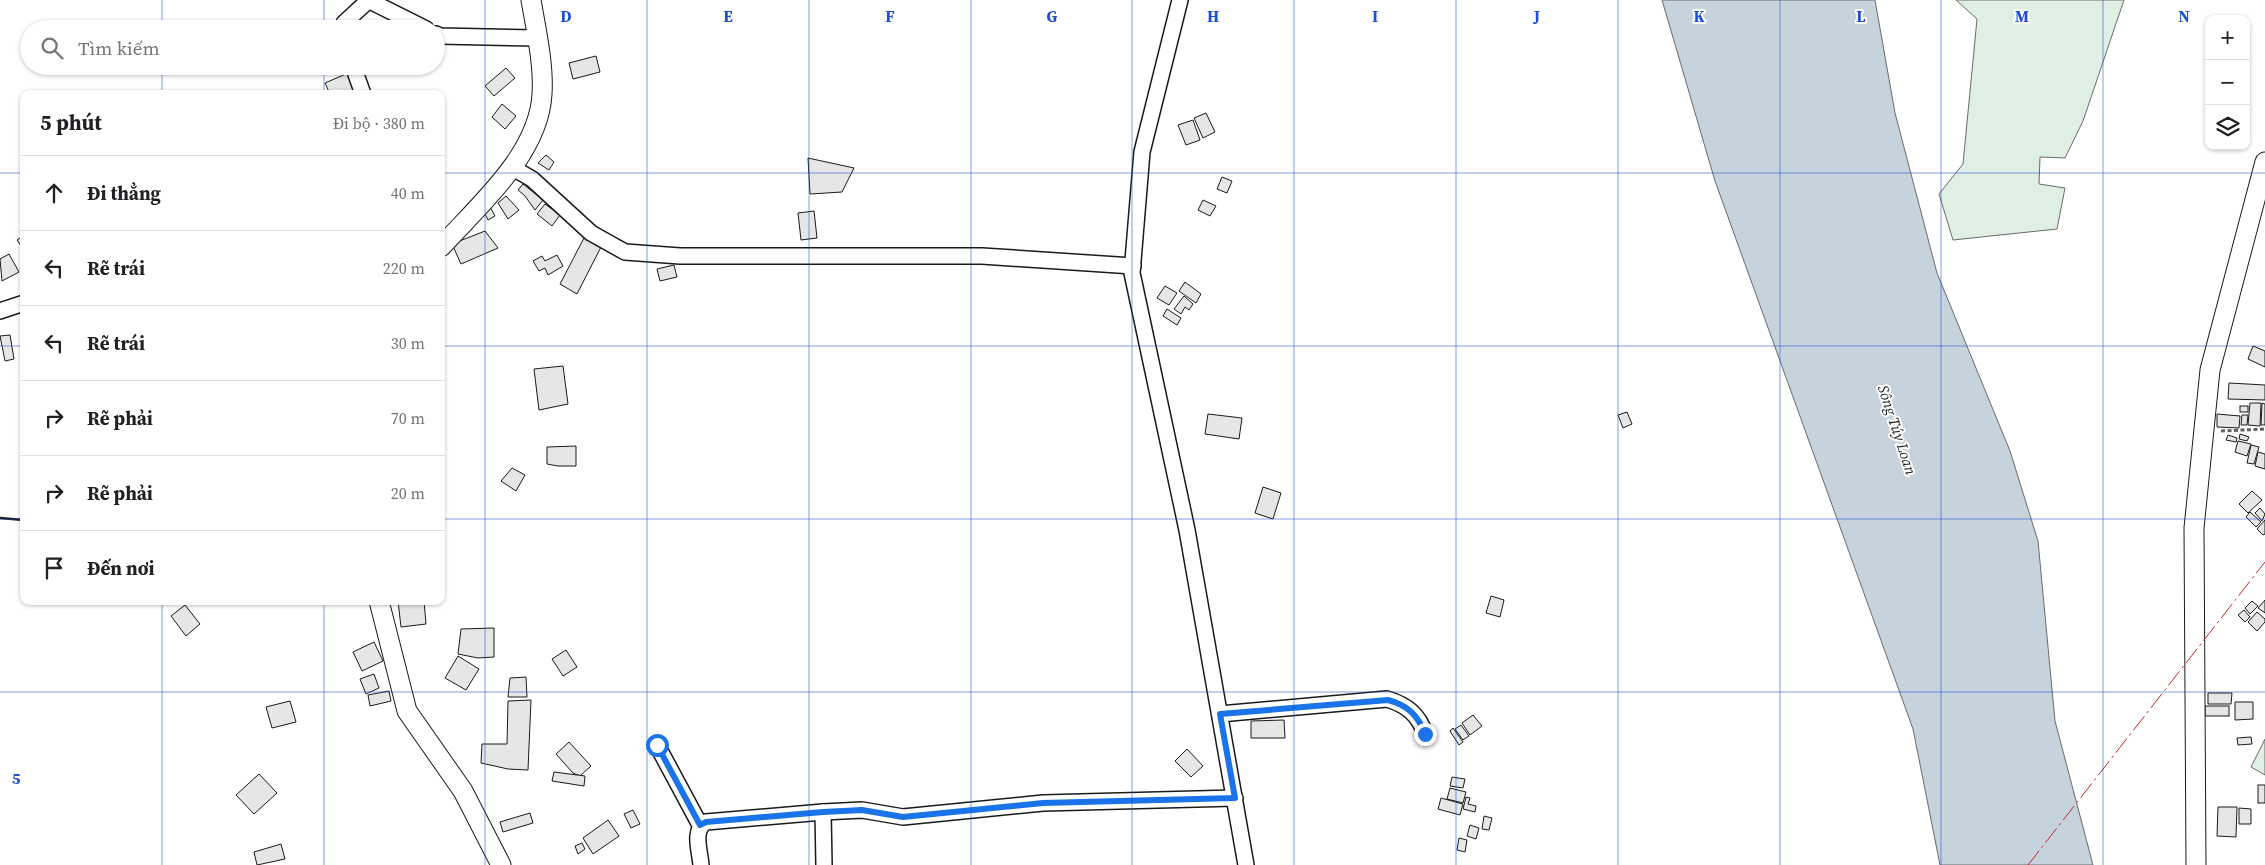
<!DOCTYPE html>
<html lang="vi">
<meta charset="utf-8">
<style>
body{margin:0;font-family:"Source Serif 4",serif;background:#f2f2f2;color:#202124}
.controls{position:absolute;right:15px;top:15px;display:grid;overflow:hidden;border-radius:10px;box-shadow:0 1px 4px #0004}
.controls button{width:45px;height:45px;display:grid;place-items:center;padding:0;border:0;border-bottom:1px solid #e0e0e0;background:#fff;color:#202124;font:25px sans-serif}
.stop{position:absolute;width:15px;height:15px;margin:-11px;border:4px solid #1a73e8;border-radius:50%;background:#fff}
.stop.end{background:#1a73e8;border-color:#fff;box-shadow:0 1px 5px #0008}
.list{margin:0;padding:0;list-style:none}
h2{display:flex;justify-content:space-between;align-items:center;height:65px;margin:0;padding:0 20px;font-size:21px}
h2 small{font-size:16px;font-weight:400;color:#757577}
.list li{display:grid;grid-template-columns:32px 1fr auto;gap:15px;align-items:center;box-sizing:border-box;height:75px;padding:0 20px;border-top:1px solid #e0e0e0}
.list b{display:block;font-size:19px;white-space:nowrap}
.list em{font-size:16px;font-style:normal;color:#757577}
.icon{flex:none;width:28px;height:28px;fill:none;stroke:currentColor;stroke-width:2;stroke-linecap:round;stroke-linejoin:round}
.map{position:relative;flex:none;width:2265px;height:865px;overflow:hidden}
.search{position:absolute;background:#fff;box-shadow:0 1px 4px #0004;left:20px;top:20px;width:425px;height:55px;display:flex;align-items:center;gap:12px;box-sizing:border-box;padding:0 18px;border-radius:28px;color:#757577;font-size:19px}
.panel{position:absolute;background:#fff;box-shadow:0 1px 4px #0004;left:20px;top:90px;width:425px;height:515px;border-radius:10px}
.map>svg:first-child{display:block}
</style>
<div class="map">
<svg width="2265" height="865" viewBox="0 0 2265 865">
<rect width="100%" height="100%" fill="#fff"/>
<g fill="#e0efe3" stroke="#6a6a6a">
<path d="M1956,0H2124L2083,121L2065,158L2040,157L2039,184L2065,188L2057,229L1953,240L1939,194L1963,164L1977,19Z"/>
<path d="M2265,739V775L2251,767Z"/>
</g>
<path fill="#c6d2dc" stroke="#6a6a6a" d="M1662,0H1875L1895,113L1937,273L2010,451L2038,541L2055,721L2093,865H1940L1913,729L1715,181Z"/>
<g fill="#e6e6e6" stroke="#1a1a1a">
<path d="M596,56L600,72L573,79L569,63Z"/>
<path d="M506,68L515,78L494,96L485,86Z"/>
<path d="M348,73L357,94H330L325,83Z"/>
<path d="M502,104L516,116L505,129L492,117Z"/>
<path d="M1206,113L1215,132L1203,138L1194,118Z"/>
<path d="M1193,120L1200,140L1186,145L1178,125Z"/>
<path d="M546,155L554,162L549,170L538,163Z"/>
<path d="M808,158L854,168L842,192L810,194Z"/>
<path d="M1222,177L1232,181L1227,193L1217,189Z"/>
<path d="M523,184L543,200L535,210L525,196L518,190Z"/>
<path d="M506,196L519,210L508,219L498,203Z"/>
<path d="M1203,200L1216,206L1210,216L1198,210Z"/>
<path d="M487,201L495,216L488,220L482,208Z"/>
<path d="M545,204L560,215L552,226L537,214Z"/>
<path d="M814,211L817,238L801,240L798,213Z"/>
<path d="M485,231L498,248L461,264L452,244Z"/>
<path d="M24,235V250L17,240Z"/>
<path d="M584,238L601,247L577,294L560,284Z"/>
<path d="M9,254L19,272L2,281L0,259Z"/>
<path d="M557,255L563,266L548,275L545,268L539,271L533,261L542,256L545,261Z"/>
<path d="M674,265L677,277L660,281L657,269Z"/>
<path d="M1185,282L1201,294L1196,303L1179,291Z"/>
<path d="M1165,286L1177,293L1169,305L1157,298Z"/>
<path d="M1184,296L1193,304L1189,310L1185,307L1181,314L1174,309Z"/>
<path d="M1167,309L1181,318L1177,325L1163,316Z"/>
<path d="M10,335L14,359L5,361L0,336Z"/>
<path d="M2253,346L2265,351V367L2248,359Z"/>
<path d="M563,366L568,404L539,410L534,369Z"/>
<path d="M2229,383L2265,385V400L2228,399Z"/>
<path d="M2250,403H2261L2260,426L2248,425Z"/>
<path d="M2262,403L2265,404V425H2261Z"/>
<rect x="2240" y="406" width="8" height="6"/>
<path d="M1627,412L1632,424L1623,428L1618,415Z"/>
<path d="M1208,414L1242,418L1239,439L1205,434Z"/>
<path d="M2217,414L2240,416L2239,428L2217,427Z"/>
<path d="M2242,415H2248L2247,425H2241Z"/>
<path d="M2240,434L2249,437L2247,441L2239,439Z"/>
<path d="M2228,435L2237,438L2236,442L2226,440Z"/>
<path d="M2238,441L2251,444L2247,456L2235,452Z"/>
<path d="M2251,445L2259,447L2254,464L2247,463Z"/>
<path d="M576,446V466H558L547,464V447Z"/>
<path d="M2258,452L2265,454V469L2255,466Z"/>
<path d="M512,468L525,475L516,491L501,481Z"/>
<path d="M1263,487L1281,493L1273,519L1255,513Z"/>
<path d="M2252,491L2262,500L2248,513L2239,504Z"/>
<path d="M2260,508L2265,514L2262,521L2255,513Z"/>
<path d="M2250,512L2261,522L2256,527L2246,517Z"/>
<path d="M2265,520V534L2263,535L2257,529Z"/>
<path d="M1491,596L1504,600L1500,617L1486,613Z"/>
<path d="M2265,600V613L2258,608Z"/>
<path d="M398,601H424L426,624L401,627Z"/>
<path d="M2252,601L2258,606L2250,614L2245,608Z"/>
<path d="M185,605L200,624L186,636L171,616Z"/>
<path d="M2244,610L2250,617L2245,622L2238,615Z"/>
<path d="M2257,612L2265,619V622L2257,631L2248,622Z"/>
<path d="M494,628V657L478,658L458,654L461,629Z"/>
<path d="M374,642L383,661L362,671L353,652Z"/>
<path d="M566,650L577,667L563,676L552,659Z"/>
<path d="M458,656L479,669L466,690L445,678Z"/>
<path d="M374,674L379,688L366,694L360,679Z"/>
<path d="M526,677L527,697H508L510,678Z"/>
<path d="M389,691L391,701L370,706L368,695Z"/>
<path d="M2208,693H2232L2231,704H2208Z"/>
<path d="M531,700L528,770L508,769L481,763L482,744H507L508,701Z"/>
<path d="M290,701L296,722L272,728L266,707Z"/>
<path d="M2235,702H2253V719L2235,720Z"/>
<rect x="2205" y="706" width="24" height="10"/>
<path d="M1473,715L1482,726L1470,735L1462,723Z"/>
<path d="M1284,720L1285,738H1251V721Z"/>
<path d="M1461,725L1469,736L1463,740L1455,729Z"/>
<path d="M1453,728L1463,742L1459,745L1450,731Z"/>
<path d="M2251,737L2252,744L2238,745L2237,738Z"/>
<path d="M569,742L591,766L580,776L573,773L556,754Z"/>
<path d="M1187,749L1203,766L1191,777L1175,761Z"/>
<path d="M554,772L585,776L584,786L552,781Z"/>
<path d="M259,774L277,793L254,814L236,795Z"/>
<path d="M1452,777L1465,779L1463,788L1450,786Z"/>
<rect x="2258" y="785" width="7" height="18"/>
<path d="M1450,788L1466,792L1463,803L1447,799Z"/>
<path d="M1466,797L1470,798L1468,804L1476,806L1475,812L1463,809Z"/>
<path d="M1441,798L1463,804L1460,815L1438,809Z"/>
<path d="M2218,807H2237L2236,837L2217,836Z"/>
<path d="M2239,808L2251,809V824H2239Z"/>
<path d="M633,810L640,824L631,828L624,814Z"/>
<path d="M530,813L533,823L503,832L500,822Z"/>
<path d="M1484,816L1492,818L1489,830L1482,829Z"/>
<path d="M608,820L619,836L593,854L583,838Z"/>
<path d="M1470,825L1479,828L1476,839L1467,836Z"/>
<path d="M1459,838L1467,840L1465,852L1457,850Z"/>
<path d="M582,843L585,849L578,854L575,846Z"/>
<path d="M281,844L285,859L257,865L254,852Z"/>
</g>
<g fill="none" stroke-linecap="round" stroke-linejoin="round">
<g stroke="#1a1a1a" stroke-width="18">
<g id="minor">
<path d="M368,0L426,29"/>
<path d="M1180,0L1142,152L1132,273L1187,530L1246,865"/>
<path d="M344,29V23L369,0"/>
<path d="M436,34L440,36L537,38"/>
<path d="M353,66L363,94"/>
<path d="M513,168L532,179L591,233L625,252L680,256H982L1133,266"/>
<path d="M0,311L24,303"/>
<path d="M1220,714L1387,699C1407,705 1419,715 1425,734"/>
<path d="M657,745L700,825"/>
<path d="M823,812L824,865"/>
<path d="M701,865C700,851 692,830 706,822L823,812L862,810L903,817L1043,803L1235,798"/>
</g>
</g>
<g stroke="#1a1a1a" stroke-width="21">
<g id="tertiary">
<path d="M441,247C479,205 539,154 542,94C544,65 536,29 531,0"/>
<path d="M379,601L407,711L463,791L501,865"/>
<path d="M2196,865L2194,528L2210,370L2265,162"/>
</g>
</g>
<path stroke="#5f5f5f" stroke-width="3" stroke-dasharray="4 2.5" stroke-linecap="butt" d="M2221,431L2265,429"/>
<use href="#minor" stroke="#fff" stroke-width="15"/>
<use href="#tertiary" stroke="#fff" stroke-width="19"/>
<path stroke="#1a1a1a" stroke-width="2.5" d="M0,518L24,520"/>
<path stroke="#c62828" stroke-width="1" stroke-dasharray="18 4 2.5 4" stroke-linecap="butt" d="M2028,865L2265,562"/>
</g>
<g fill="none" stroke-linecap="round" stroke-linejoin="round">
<path stroke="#1a73e8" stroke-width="6" d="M657,745L700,825L706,822L823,812L862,810L903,817L1043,803L1235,798L1220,714L1388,700C1407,705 1418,715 1425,734"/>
</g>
<path fill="none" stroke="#1d4ed8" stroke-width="1" stroke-opacity="0.55" d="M162,0V29M324,0V29M485,0V865M647,0V865M809,0V865M971,0V865M1132,0V865M1294,0V865M1456,0V865M1618,0V865M1780,0V865M1941,0V865M2103,0V865M162,66V94M324,66V94M0,173H24M441,173H2265M0,346H24M441,346H2265M0,519H24M441,519H2265M162,601V865M324,601V865M0,692H2265"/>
<g text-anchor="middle" stroke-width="4" stroke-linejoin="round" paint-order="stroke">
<g font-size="15" font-style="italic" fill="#1a1a1a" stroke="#fff">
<text transform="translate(1897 430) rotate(72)" y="5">Sông Túy Loan</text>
</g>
</g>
<g font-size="16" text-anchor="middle" font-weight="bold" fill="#1d4ed8" stroke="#fff" stroke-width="4" stroke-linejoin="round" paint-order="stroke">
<text x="566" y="22">D</text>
<text x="728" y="22">E</text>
<text x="890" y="22">F</text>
<text x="1052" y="22">G</text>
<text x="1213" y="22">H</text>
<text x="1375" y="22">I</text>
<text x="1537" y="22">J</text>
<text x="1699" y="22">K</text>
<text x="1861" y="22">L</text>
<text x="2022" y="22">M</text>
<text x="2184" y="22">N</text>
<text x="16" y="784">5</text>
</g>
</svg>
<div class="controls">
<button>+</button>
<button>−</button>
<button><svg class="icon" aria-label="layers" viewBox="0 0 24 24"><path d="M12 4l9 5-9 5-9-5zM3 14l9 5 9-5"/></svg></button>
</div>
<div class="stop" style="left:657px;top:745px"></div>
<div class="stop end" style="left:1425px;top:734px"></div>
<div class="search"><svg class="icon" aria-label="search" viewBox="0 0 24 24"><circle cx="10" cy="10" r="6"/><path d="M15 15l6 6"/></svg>Tìm kiếm</div>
<section class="panel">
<h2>5 phút<small>Đi bộ · 380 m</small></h2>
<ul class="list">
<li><svg class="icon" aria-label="ahead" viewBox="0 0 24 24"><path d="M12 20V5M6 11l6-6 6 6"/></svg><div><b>Đi thẳng</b></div><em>40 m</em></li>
<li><svg class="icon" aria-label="left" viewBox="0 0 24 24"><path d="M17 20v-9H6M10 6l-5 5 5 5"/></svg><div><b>Rẽ trái</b></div><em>220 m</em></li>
<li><svg class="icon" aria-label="left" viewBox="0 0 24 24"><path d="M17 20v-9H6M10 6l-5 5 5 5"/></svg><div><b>Rẽ trái</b></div><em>30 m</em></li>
<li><svg class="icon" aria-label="right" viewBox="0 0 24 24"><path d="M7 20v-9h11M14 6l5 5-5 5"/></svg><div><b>Rẽ phải</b></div><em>70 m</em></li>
<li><svg class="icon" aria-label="right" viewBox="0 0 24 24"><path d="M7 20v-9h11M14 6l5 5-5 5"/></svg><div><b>Rẽ phải</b></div><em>20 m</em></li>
<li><svg class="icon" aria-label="arrive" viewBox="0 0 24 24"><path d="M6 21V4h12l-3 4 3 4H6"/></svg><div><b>Đến nơi</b></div></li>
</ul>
</section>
</div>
